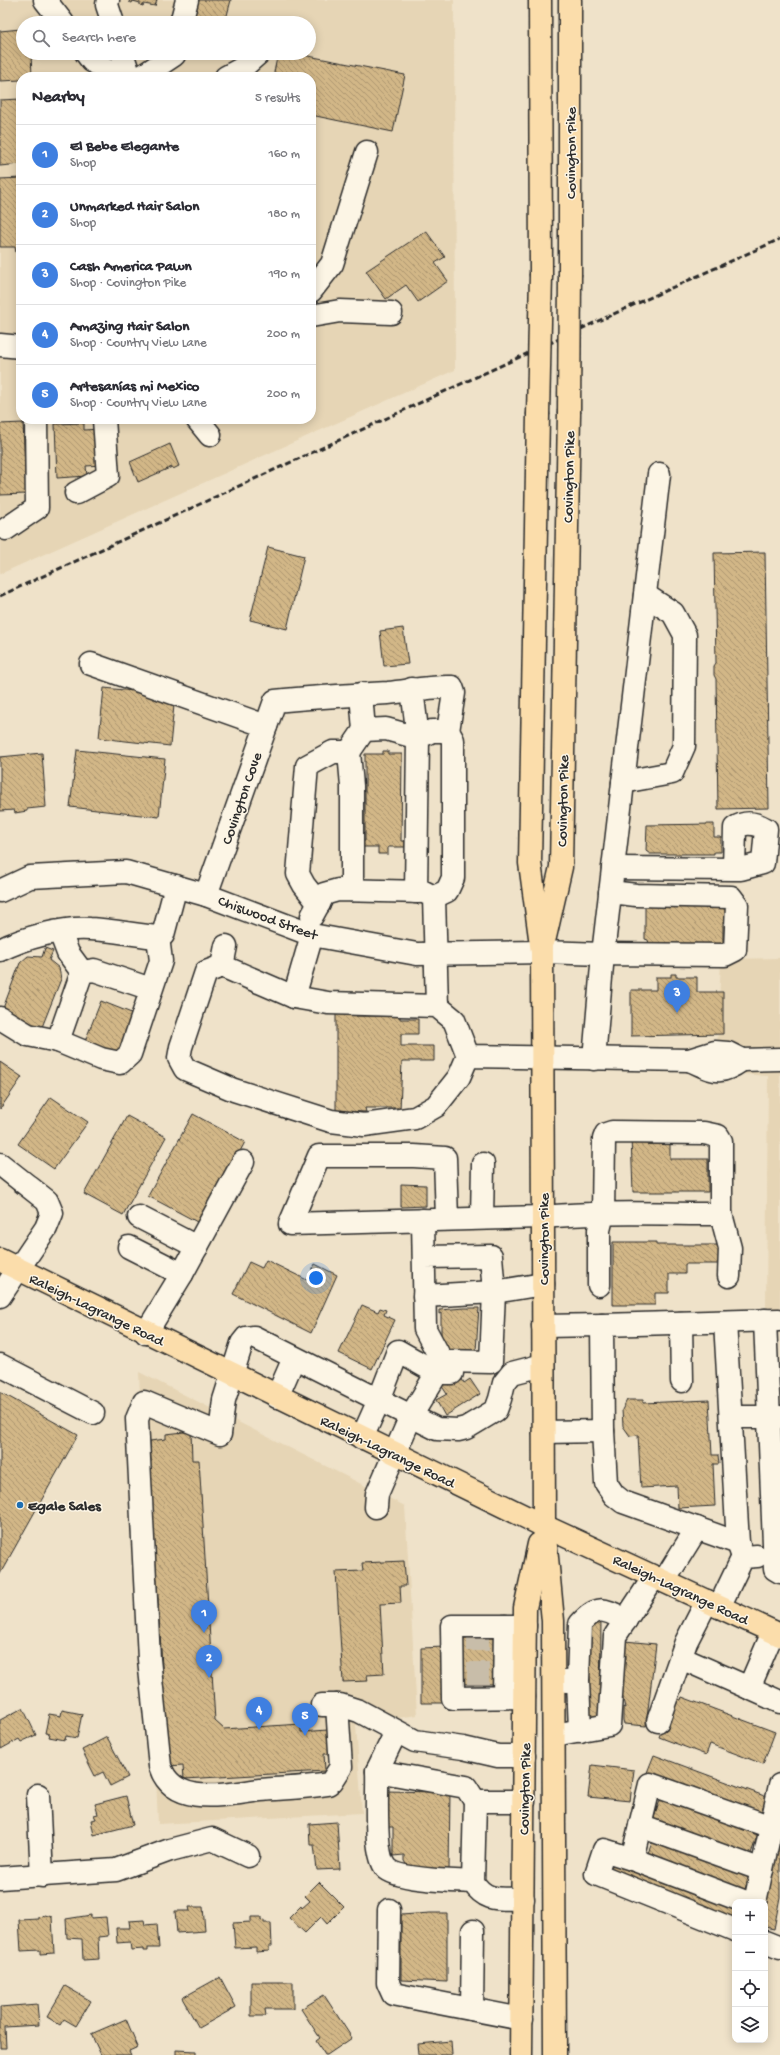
<!DOCTYPE html>
<meta charset="utf-8">
<style>
body{margin:0;font-family:"Gochi Hand",sans-serif;background:#f7f7f7;color:#2b2b33}
.controls{position:absolute;right:12px;bottom:12px;display:grid;overflow:hidden;border-radius:8px;box-shadow:0 2px 10px #0003}
.controls button{width:36px;height:36px;display:grid;place-items:center;padding:0;border:0;border-bottom:1px solid #e1e1e2;background:#fff;color:#2b2b33;font:20px sans-serif}
.you{position:absolute;left:316px;top:1278px;width:14px;height:14px;margin:-10px;border:3px solid #fff;border-radius:50%;background:#1a73e8;box-shadow:0 0 0 6px #1a73e833}
.badge{display:grid;place-items:center;width:26px;height:26px;border-radius:50%;background:#111827;color:#fff;font-size:13px;font-weight:700}
.pin{position:absolute;translate:-50% -33px;filter:drop-shadow(0 1px 2px #0008)}
.pin::after{content:'';position:absolute;top:21px;width:14px;height:12px;background:inherit;clip-path:polygon(0 0,100% 0,50% 100%)}
.list{margin:0;padding:0;list-style:none}
h2{display:flex;justify-content:space-between;align-items:center;height:52px;margin:0;padding:0 16px;font-size:17px}
h2 small{font-size:13px;font-weight:400;color:#7c7c81}
.list li{display:grid;grid-template-columns:26px 1fr auto;gap:12px;align-items:center;box-sizing:border-box;height:60px;padding:0 16px;border-top:1px solid #e1e1e2}
.list b{display:block;font-size:15px;white-space:nowrap}
.list p{margin:0;font-size:13px;white-space:nowrap;color:#7c7c81}
.list em{font-size:13px;font-style:normal;color:#7c7c81}
.icon{flex:none;width:22px;height:22px;fill:none;stroke:currentColor;stroke-width:2;stroke-linecap:round;stroke-linejoin:round}
.map{position:relative;flex:none;width:780px;height:2055px;overflow:hidden}
.search{position:absolute;background:#fff;box-shadow:0 2px 10px #0003;left:16px;top:16px;width:300px;height:44px;display:flex;align-items:center;gap:10px;box-sizing:border-box;padding:0 14px;border-radius:22px;color:#7c7c81;font-size:15px}
.panel{position:absolute;background:#fff;box-shadow:0 2px 10px #0003;left:16px;top:72px;width:300px;height:352px;border-radius:16px}
.map>svg:first-child{display:block}
</style>
<div class="map">
<svg width="780" height="2055" viewBox="0 0 780 2055">
<defs>
<pattern id="building-back-hatch" width="6" height="6" patternUnits="userSpaceOnUse"><rect width="6" height="6" fill="#d2b787"/><path d="M-1 5l2 2M0 0l6 6M5-1l2 2" fill="none" stroke="#ab956f"/></pattern>
</defs>
<rect width="100%" height="100%" fill="#efe2c9"/>
<filter id="ink" filterUnits="userSpaceOnUse"><feTurbulence type="fractalNoise" baseFrequency=".025" numOctaves="2"/><feDisplacementMap in="SourceGraphic" scale="8" xChannelSelector="R" yChannelSelector="G"/><feConvolveMatrix kernelMatrix="1 2 1 2 8 2 1 2 1" color-interpolation-filters="sRGB"/></filter>
<g filter="url(#ink)">
<g fill="#e6d5b5" fill-rule="evenodd">
<path d="M0,0H454L455,370L0,574ZM23,23H309V53H23ZM21,77H311V419H21Z"/>
<path d="M780,958V1309L766,1308L768,1076L716,1072L721,959Z"/>
<path d="M139,1372L405,1506L417,1715L356,1725L362,1813L158,1824Z"/>
</g>
<g fill="url(#building-back-hatch)" stroke="#2b2b2b">
<path d="M130,0H157L155,6L144,4L143,6L140,5V3L133,1L132,3L129,2Z"/>
<path d="M193,0H231L225,23H207L188,18Z"/>
<path d="M21,29H23V53H31L32,77H21V80L0,81V31Z"/>
<path d="M278,53H293L405,75L393,132L311,115V77H273Z"/>
<path d="M21,99V164L0,166V100Z"/>
<path d="M21,178V253H16L15,247H0V179Z"/>
<path d="M426,231L445,257L435,263L448,281L418,302L406,285L386,299L366,271Z"/>
<path d="M23,423L26,494L0,495V424Z"/>
<path d="M84,423V430L99,429L101,465L86,466L87,476L57,478L55,424Z"/>
<path d="M170,444L179,466L173,469L172,467L138,482L130,462Z"/>
<path d="M268,547L304,556L287,629L250,620Z"/>
<path d="M765,552L769,808L718,809L716,679L714,675V666L716,663L714,553Z"/>
<path d="M403,628L408,664L384,666L380,631Z"/>
<path d="M104,688L175,695L170,746L99,738Z"/>
<path d="M77,750L165,759L159,817L70,807Z"/>
<path d="M383,751H388V754H402L401,841H405V847H388V854H378V847H362V841H365V754H383Z"/>
<path d="M42,753L46,807L27,809V811L15,813L14,810L0,811V757Z"/>
<path d="M714,824V837H721V852H714V854H650L646,851L647,825Z"/>
<path d="M724,903V909H734V922H723V946L649,944L648,940L645,939V905Z"/>
<path d="M45,948L53,951L49,960L59,968L61,979L42,1027L28,1026L29,1022L2,1011L20,963L28,956L42,957Z"/>
<path d="M671,974H676V977H697V992H723V1034L631,1036V990H656V977H671Z"/>
<path d="M101,1001L134,1014L118,1054L85,1041Z"/>
<path d="M336,1012H356V1016H399L400,1013V1019H418V1034H401V1046H434V1061H402L400,1110L398,1108H365L366,1112L336,1111Z"/>
<path d="M0,1062L22,1077L0,1109Z"/>
<path d="M51,1097L88,1122L54,1169L18,1144Z"/>
<path d="M193,1114L245,1142L201,1224L148,1196Z"/>
<path d="M127,1116L166,1137L123,1215L84,1194Z"/>
<path d="M631,1137L670,1138V1159H708V1192H633Z"/>
<path d="M401,1184L426,1185V1206L401,1207Z"/>
<path d="M613,1242H656V1245H722V1264H685V1274H669V1293H655V1305H613Z"/>
<path d="M266,1260L307,1280L315,1264L337,1275L311,1333L233,1294L249,1262L262,1268Z"/>
<path d="M362,1305L378,1312L380,1308L386,1310L384,1315L395,1320L372,1369L339,1353Z"/>
<path d="M465,1308H479L476,1351L441,1352V1313L439,1314V1310Z"/>
<path d="M451,1379H462L464,1383L470,1379L480,1394L445,1416L436,1400L447,1394L441,1385Z"/>
<path d="M0,1392L78,1435L0,1574Z"/>
<path d="M627,1400H643V1403L709,1400L712,1455H718L719,1464H713L715,1506L678,1508L677,1486L641,1488L638,1435L630,1436L623,1426L622,1410Z"/>
<path d="M184,1432H191L192,1460H199L215,1721L224,1729L301,1724V1732L328,1730L330,1754H324L325,1771L184,1779L183,1765L168,1766L151,1484H145L147,1475H151V1470H147L144,1463L151,1462L150,1441L166,1439V1434Z"/>
<path d="M404,1561L406,1586H400L401,1603L380,1604L384,1674L367,1675L368,1681L343,1682L336,1572L363,1571L362,1563Z"/>
<path d="M585,1617H601L600,1726H584Z"/>
<rect x="459" y="1638" width="42" height="46"/>
<path d="M625,1641L656,1644L646,1726L624,1724L623,1720V1707L625,1708L622,1694L623,1666L626,1658V1655H624Z"/>
<path d="M444,1647V1703H421V1648Z"/>
<path d="M674,1697L681,1700L682,1697L690,1700L775,1732L763,1764L710,1744L706,1755L659,1737Z"/>
<path d="M23,1708L36,1735L21,1742L19,1739L1,1749L0,1720Z"/>
<path d="M62,1710L82,1714L77,1738L66,1736L65,1740L49,1737L50,1734L45,1733L49,1714L61,1716Z"/>
<path d="M107,1737L128,1777L110,1786L103,1772L95,1776L82,1750Z"/>
<path d="M654,1755L767,1797L759,1817L646,1775Z"/>
<path d="M592,1765L634,1770L630,1801L588,1797Z"/>
<path d="M450,1790L449,1872L410,1870L404,1861V1855L393,1856V1827H385V1791L438,1792Z"/>
<path d="M662,1795L759,1831L749,1859L652,1823Z"/>
<path d="M126,1796L133,1825L94,1835L91,1820L96,1819L94,1815L98,1814L95,1804Z"/>
<path d="M780,1821V1897L774,1929L765,1927V1902Z"/>
<path d="M337,1822L340,1869L317,1870L314,1845H310L309,1824Z"/>
<path d="M654,1838L751,1873L743,1894L646,1858Z"/>
<path d="M614,1860L735,1905V1921L608,1874Z"/>
<path d="M319,1882L344,1907L327,1924L321,1917L305,1933L289,1918L301,1906L302,1908L310,1901L305,1896Z"/>
<path d="M189,1907H203L205,1931L177,1933L175,1911H190Z"/>
<path d="M430,1913H447V1982L401,1980V1915Z"/>
<path d="M45,1915L52,1917L54,1953L40,1954V1950L21,1951L19,1920L39,1919V1917Z"/>
<path d="M91,1915V1918L106,1917L108,1936L98,1937L99,1959L83,1960L82,1939L67,1938L66,1919Z"/>
<path d="M251,1917H261V1921L264,1920V1923H271L272,1946H269V1951L256,1952V1947L235,1948L233,1923L251,1922Z"/>
<path d="M144,1920L145,1925L157,1924L159,1948H148V1951H143V1949L131,1950L130,1942L117,1943L116,1928H130L129,1921Z"/>
<path d="M220,1977L236,2007L199,2028L182,1998Z"/>
<path d="M251,1982H293V2009H265L266,2016H251Z"/>
<path d="M65,1986L91,2001L76,2026L64,2019L60,2025L47,2017Z"/>
<path d="M324,1995L352,2038L327,2055H325L316,2041L320,2038L301,2009Z"/>
<path d="M37,2004L39,2025L5,2027L6,2048H0V2007Z"/>
<path d="M126,2019L138,2047L129,2051L131,2055H101L91,2034Z"/>
<path d="M451,2041L452,2055H419L418,2044Z"/>
<path d="M176,2050L196,2051V2055H176Z"/>
</g>
<g fill="none" stroke-linecap="round" stroke-linejoin="round">
<path stroke="#c8bda9" stroke-width="22" stroke-dasharray="22 11" stroke-linecap="butt" d="M478,1684V1638"/>
<g stroke="#2b2b2b" stroke-width="25">
<g id="minor">
<path d="M45,0L63,23"/>
<path d="M108,0L107,5L113,23"/>
<path d="M181,23L187,0"/>
<path d="M86,53L92,61L122,77"/>
<path d="M122,53L130,77"/>
<path d="M141,77L174,55V53"/>
<path d="M226,77L241,69L259,53"/>
<path d="M311,291L332,264L367,152"/>
<path d="M311,316L340,311L391,313"/>
<path d="M0,345L21,347"/>
<path d="M197,419L210,435"/>
<path d="M76,493L108,476L104,419"/>
<path d="M6,529L37,508L36,419"/>
<path d="M91,664L266,726"/>
<path d="M361,694L364,730"/>
<path d="M349,752L364,730L386,729L418,738L412,689"/>
<path d="M623,782L672,773L684,746L685,635L673,613L645,595"/>
<path d="M613,868L734,869H741L763,863L766,829C756,823 745,821 735,828L734,869"/>
<path d="M0,891L30,877L126,872L206,895L312,935L417,954L542,952L603,954L659,474"/>
<path d="M416,892L418,738L432,731H448L453,740V878L447,891L434,897"/>
<path d="M206,895L275,701C313,697 350,695 388,693C409,691 430,686 452,687L454,693L448,731"/>
<path d="M319,904L304,885L298,874L307,766L333,752H349L352,786V890"/>
<path d="M312,916L324,894L338,890L424,892L434,897L437,1006"/>
<path d="M60,932L68,953L82,972"/>
<path d="M0,950C24,938 63,927 90,929C113,930 135,935 158,937L163,935L176,886"/>
<path d="M222,966L226,946"/>
<path d="M151,989L94,970L82,972L58,1041L101,1059L120,1063L130,1054L161,961L158,937"/>
<path d="M294,997L312,935"/>
<path d="M0,1018L28,1035L58,1041"/>
<path d="M468,1056L459,1077L436,1106L415,1118L364,1125L331,1121L234,1090L185,1069L179,1058L181,1047L206,972L222,966L294,997L328,1003L437,1006L454,1020L468,1056L689,1060L715,1052L728,1053L742,1060L780,1059"/>
<path d="M594,1059L603,954L725,955L735,950L737,905L731,897L636,895L610,892"/>
<path d="M689,1060C714,1070 718,1077 742,1060"/>
<path d="M0,1164L47,1201L52,1213L46,1228L0,1296"/>
<path d="M721,1214L730,1248L729,1276"/>
<path d="M139,1217L197,1247"/>
<path d="M482,1218L483,1164"/>
<path d="M447,1219L445,1158L414,1156H319L290,1224L543,1217C602,1211 662,1214 721,1214V1141L718,1136L704,1133L612,1132L606,1134L604,1139L603,1214L599,1230V1285"/>
<path d="M423,1220L425,1329L442,1361L491,1362L494,1292L491,1256L424,1257"/>
<path d="M129,1247L182,1274L146,1333"/>
<path d="M182,1274L243,1162"/>
<path d="M424,1296L494,1292L543,1284"/>
<path d="M765,1320L775,1569L780,1572"/>
<path d="M725,1322L738,1543L743,1557"/>
<path d="M681,1323L682,1381"/>
<path d="M602,1325L779,1320"/>
<path d="M543,1326L602,1325L603,1431L544,1432"/>
<path d="M0,1365L93,1413"/>
<path d="M437,1373L398,1351L379,1400L437,1429L458,1430L466,1428L496,1410L500,1399L504,1383L512,1373L543,1365"/>
<path d="M277,1397L294,1358"/>
<path d="M731,1417H780"/>
<path d="M603,1431L606,1483L614,1495L623,1502L738,1543"/>
<path d="M376,1507L377,1494L411,1416L437,1373H452"/>
<path d="M664,1581L697,1528"/>
<path d="M719,1607L743,1557L757,1556"/>
<path d="M681,1658L749,1688L773,1632"/>
<path d="M578,1680L580,1624C598,1604 604,1609 626,1620"/>
<path d="M565,1681L578,1680L580,1731"/>
<path d="M749,1688L780,1702"/>
<path d="M504,1697L505,1626"/>
<path d="M524,1697L453,1698L452,1626H525"/>
<path d="M322,1705H340L359,1711L415,1741L463,1748L498,1756H524"/>
<path d="M337,1705L341,1767L332,1781L328,1784C305,1788 283,1788 260,1790C227,1794 173,1808 160,1766L149,1659L137,1419L144,1402L220,1434L224,1400L242,1343L246,1338L254,1337L379,1400L362,1438"/>
<path d="M658,1721L686,1642L707,1601"/>
<path d="M396,1732L377,1771L466,1787L475,1801"/>
<path d="M554,1735L609,1725L615,1636L654,1577"/>
<path d="M377,1771C378,1792 373,1854 386,1868C397,1880 456,1881 473,1882"/>
<path d="M38,1795L42,1876"/>
<path d="M640,1826L762,1870"/>
<path d="M632,1859L746,1902"/>
<path d="M0,1878L116,1870L170,1850L212,1839L248,1856"/>
<path d="M523,1899C501,1898 486,1903 473,1882L475,1801H524"/>
<path d="M755,1902L780,1785"/>
<path d="M389,1910L388,1983L393,1994L522,2019"/>
<path d="M735,1930L596,1874L604,1850L632,1859L650,1784L771,1827"/>
<path d="M765,1942L780,1948"/>
<path d="M472,2009L473,1931"/>
</g>
</g>
<g stroke="#2b2b2b" stroke-width="25">
<g id="major">
<path d="M540,0L541,274"/>
<path d="M570,0V274"/>
<path d="M538,415L530,863L542,952L544,1526L553,1621L555,2055"/>
<path d="M545,937L561,867L569,413"/>
<path d="M0,1260L544,1526L780,1635"/>
<path d="M521,2055L525,1608L539,1544"/>
</g>
</g>
<use href="#minor" stroke="#fcf5e5" stroke-width="22"/>
<use href="#major" stroke="#fbddab" stroke-width="22"/>
<path stroke="#2b2b2b" stroke-width="3" stroke-dasharray="6 3" stroke-linecap="butt" d="M0,596L598,321L780,239"/>
<g stroke="#2b2b2b" stroke-width="25" stroke-linecap="butt">
<g id="major-bridge">
<path d="M569,413L570,274"/>
<path d="M538,415L541,274"/>
</g>
</g>
<use href="#major-bridge" stroke="#fbddab" stroke-width="22"/>
</g>
</g>
<circle fill="#1f6fb2" stroke="#fcf5e5" stroke-width="1.5" cx="20" cy="1505" r="4"/>
<g text-anchor="middle" stroke-width="3" stroke-linejoin="round" paint-order="stroke">
<g font-size="15" fill="#2b2b2b" stroke="#fcf5e5">
<text transform="translate(570 153) rotate(-90)" y="5">Covington Pike</text>
<text transform="translate(568 477) rotate(-89)" y="5">Covington Pike</text>
<text transform="translate(241 798) rotate(-71)" y="5">Covington Cove</text>
<text transform="translate(562 801) rotate(-89)" y="5">Covington Pike</text>
<text transform="translate(268 917) rotate(20)" y="5">Chiswood Street</text>
<text transform="translate(543 1239) rotate(-90)" y="5">Covington Pike</text>
<text transform="translate(97 1309) rotate(26)" y="5">Raleigh-Lagrange Road</text>
<text transform="translate(388 1451) rotate(26)" y="5">Raleigh-Lagrange Road</text>
<text transform="translate(681 1589) rotate(25)" y="5">Raleigh-Lagrange Road</text>
<text transform="translate(524 1789) rotate(-89)" y="5">Covington Pike</text>
</g>
<g font-size="15" font-weight="bold" fill="#2b2b2b" stroke="#fcf5e5" text-anchor="start">
<text x="28" y="1510">Egale Sales</text>
</g>
</g>
</svg>
<div class="controls">
<button>+</button>
<button>−</button>
<button><svg class="icon" aria-label="locate" viewBox="0 0 24 24"><circle cx="12" cy="12" r="6"/><path d="M12 2v4M12 18v4M2 12h4M18 12h4"/></svg></button>
<button><svg class="icon" aria-label="layers" viewBox="0 0 24 24"><path d="M12 4l9 5-9 5-9-5zM3 14l9 5 9-5"/></svg></button>
</div>
<div class="you"></div>
<div class="pin badge" style="left:204px;top:1633px;background:#3f7fe0">1</div>
<div class="pin badge" style="left:209px;top:1678px;background:#3f7fe0">2</div>
<div class="pin badge" style="left:677px;top:1013px;background:#3f7fe0">3</div>
<div class="pin badge" style="left:259px;top:1730px;background:#3f7fe0">4</div>
<div class="pin badge" style="left:305px;top:1736px;background:#3f7fe0">5</div>
<div class="search"><svg class="icon" aria-label="search" viewBox="0 0 24 24"><circle cx="10" cy="10" r="6"/><path d="M15 15l6 6"/></svg>Search here</div>
<section class="panel">
<h2>Nearby<small>5 results</small></h2>
<ul class="list">
<li><span class="badge" style="background:#3f7fe0">1</span><div><b>El Bebe Elegante</b><p>Shop</p></div><em>160 m</em></li>
<li><span class="badge" style="background:#3f7fe0">2</span><div><b>Unmarked Hair Salon</b><p>Shop</p></div><em>180 m</em></li>
<li><span class="badge" style="background:#3f7fe0">3</span><div><b>Cash America Pawn</b><p>Shop · Covington Pike</p></div><em>190 m</em></li>
<li><span class="badge" style="background:#3f7fe0">4</span><div><b>Amazing Hair Salon</b><p>Shop · Country View Lane</p></div><em>200 m</em></li>
<li><span class="badge" style="background:#3f7fe0">5</span><div><b>Artesanías mi Mexico</b><p>Shop · Country View Lane</p></div><em>200 m</em></li>
</ul>
</section>
</div>
